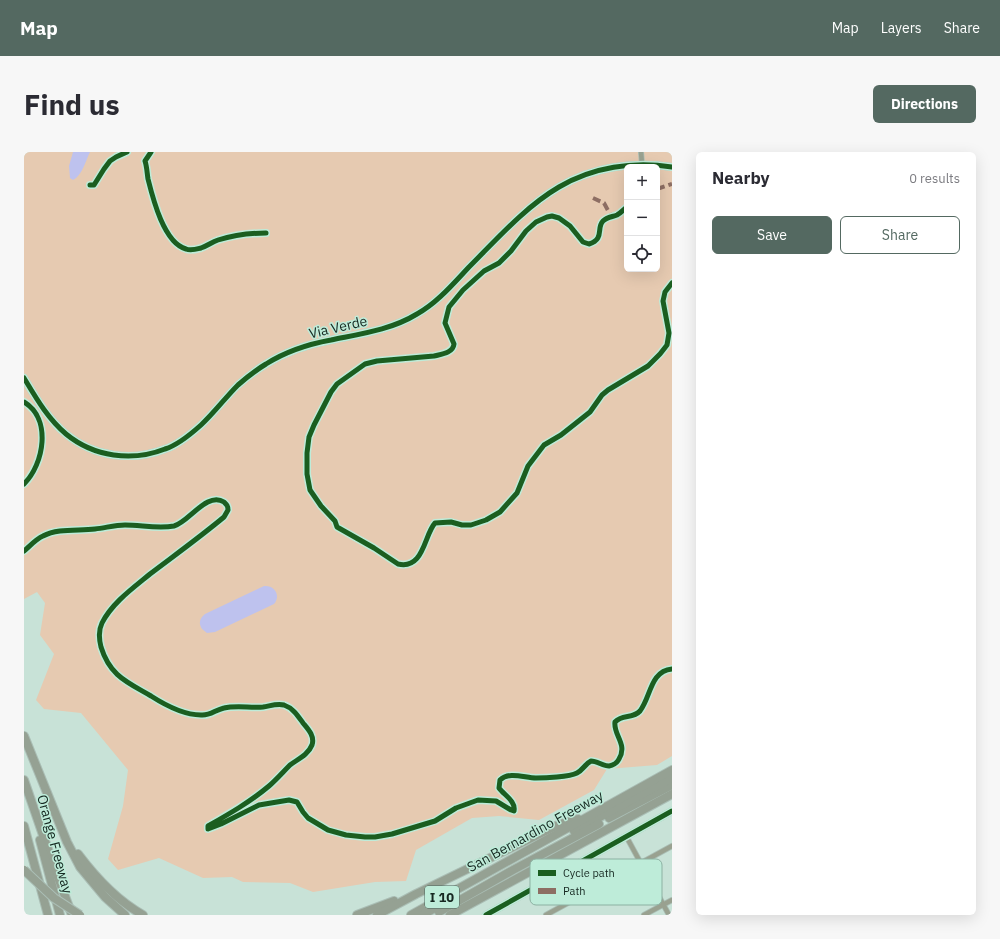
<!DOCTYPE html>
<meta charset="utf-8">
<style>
body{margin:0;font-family:"IBM Plex Sans",sans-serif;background:#f7f7f7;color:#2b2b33}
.controls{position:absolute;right:12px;top:12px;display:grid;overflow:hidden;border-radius:6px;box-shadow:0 4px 16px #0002}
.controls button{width:36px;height:36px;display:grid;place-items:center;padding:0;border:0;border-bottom:1px solid #e1e1e2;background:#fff;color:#2b2b33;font:20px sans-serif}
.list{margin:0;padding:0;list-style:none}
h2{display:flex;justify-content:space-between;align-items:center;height:52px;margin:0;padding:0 16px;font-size:17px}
h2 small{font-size:13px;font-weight:400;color:#7c7c81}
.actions{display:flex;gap:8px;padding:12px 16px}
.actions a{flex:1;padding:9px 0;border:1px solid #546961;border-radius:6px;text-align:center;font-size:14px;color:#546961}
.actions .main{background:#546961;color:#fff}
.icon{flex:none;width:22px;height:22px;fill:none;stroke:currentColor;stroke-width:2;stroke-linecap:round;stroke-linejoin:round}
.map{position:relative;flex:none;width:648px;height:763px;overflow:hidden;border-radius:6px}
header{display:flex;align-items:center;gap:24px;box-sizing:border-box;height:56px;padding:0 20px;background:#546961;color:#fff}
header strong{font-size:19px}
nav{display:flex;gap:22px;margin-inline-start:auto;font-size:14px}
.intro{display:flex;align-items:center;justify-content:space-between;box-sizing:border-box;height:96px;padding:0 24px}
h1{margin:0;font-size:28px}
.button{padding:10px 18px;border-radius:6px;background:#546961;color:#fff;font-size:14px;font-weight:700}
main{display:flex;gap:24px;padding:0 24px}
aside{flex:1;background:#fff;border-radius:6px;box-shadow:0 4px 16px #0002}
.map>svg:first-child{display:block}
</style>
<header>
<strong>Map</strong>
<nav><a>Map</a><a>Layers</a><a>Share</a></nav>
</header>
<div class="intro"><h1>Find us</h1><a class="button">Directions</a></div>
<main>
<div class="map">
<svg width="648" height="763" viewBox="0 0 648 763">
<rect width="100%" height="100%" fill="#c8e2d7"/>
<path fill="#e6cab1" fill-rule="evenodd" d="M0,0H648V604L633,613L583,617L570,638L515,668L475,664L448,666L392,698L382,729L351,730L289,740L266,731L219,730L208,725L179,726L135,706L94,718L84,707L99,654L104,618L57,561L20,557L12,548L30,502L16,483L21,451L13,440L0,447ZM603,15H633V117H603Z"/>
<g fill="#bec2ee">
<path d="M49,0H66C62,8 58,24 49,28L46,26L45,14Z"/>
<path d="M240,434C251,433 257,444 250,452L191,480L183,481L178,477C174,471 176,466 181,462Z"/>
</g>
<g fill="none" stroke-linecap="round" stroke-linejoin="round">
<g stroke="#aabeb5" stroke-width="6">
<g id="street">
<path d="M617,0L618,12"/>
<path d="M602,684L645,763"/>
<path d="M522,763L648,694"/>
<path d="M620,763L648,748"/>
</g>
</g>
<g stroke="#aabeb5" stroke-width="8">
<g id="secondary">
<path d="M0,226C12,246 24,267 42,282C70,305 108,310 141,297C154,293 167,282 177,273C190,261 201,246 214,233C222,226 232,218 242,212C261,200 285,192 307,188C336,182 367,178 393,162C413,151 429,132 445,115C473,87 501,55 535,35C569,15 609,9 648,15"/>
<path d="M462,763L648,659"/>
</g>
</g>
<g stroke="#aabeb5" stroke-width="10">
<g id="highway">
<path d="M0,584L43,690L56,715L81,745L101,763"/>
<path d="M0,628L29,712L48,763"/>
<path d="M585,666L648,633"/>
<path d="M0,674L24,763"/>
<path d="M550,679L648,626"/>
<path d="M16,688L36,763"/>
<path d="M54,702C72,726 92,748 119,763"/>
<path d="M415,760L489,718L575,672"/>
<path d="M333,763L370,749"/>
<path d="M353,763L392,742L536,672L554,667"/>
<path d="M387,763L648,618"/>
<path d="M399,763L431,744"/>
<path d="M426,763L648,642"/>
</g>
</g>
<use href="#street" stroke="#99a190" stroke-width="4.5"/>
<use href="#secondary" stroke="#9ca896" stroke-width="6"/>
<use href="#highway" stroke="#95a193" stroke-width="8"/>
<g stroke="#aabeb5" stroke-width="10" stroke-linecap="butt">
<path id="highway-bridge" d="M0,718L30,746L56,763"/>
</g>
<use href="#highway-bridge" stroke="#95a193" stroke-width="8"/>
<g stroke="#8d6e63" stroke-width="4" stroke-dasharray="8 4" stroke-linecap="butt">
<path d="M633,37L648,32"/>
<path d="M569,46L580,51L587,64"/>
</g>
<g stroke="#beecd9" stroke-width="8">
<g id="cycleway">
<path d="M127,0L121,9C123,15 123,21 124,27C129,47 140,91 162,97C167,99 173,97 177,96C183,94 188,90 194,88C210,83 226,81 242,81"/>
<path d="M66,33H70L80,17L86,9L92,5L103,0"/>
<path d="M603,55C600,57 597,61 593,63C588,65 583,65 579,69C572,76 581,87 565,92L559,90L546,74L535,66L528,64L523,65L512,70L502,79L487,99L475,111L460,119L439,138L425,155L421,171L430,192C429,201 418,202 410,204L353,209L341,212L313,232L307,240L290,273L285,285L283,301V322L286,338L297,354L311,369L313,375L350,396L374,412C400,418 400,383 411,371L427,370L438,373H447L462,368L476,360L493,341L504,314L520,293L537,283L566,260L578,243L584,238L624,214L636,202L643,193L645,181L639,149L641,140L648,131"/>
<path d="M0,226C12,246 24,267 42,282C70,305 108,310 141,297C154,293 167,282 177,273C190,261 201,246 214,233C222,226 232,218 242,212C261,200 285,192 307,188C336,182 367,178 393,162C413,151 429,132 445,115C473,87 501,55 535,35C569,15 609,9 648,15"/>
<path d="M0,250C28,267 20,312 0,332"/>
<path d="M0,399C6,394 12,387 19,384C34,376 54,379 71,377C81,376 91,373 101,373C117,373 134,377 150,374C165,370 183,339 200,350C203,353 204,354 204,358L200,365C176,385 151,403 126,422C109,436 88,451 78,471C74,479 75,487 77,495C86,524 103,530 127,544C141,553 159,563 177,563C186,564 191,558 200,556C212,553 226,556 239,555C246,554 253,551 260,553C269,556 274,564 279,571C284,577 291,584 288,593C284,603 274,607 266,613C259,620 252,628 245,634C226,650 205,662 184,674V677L197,672L235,653L265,648L273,650L279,660L284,666L304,678L322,683L341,685H351L368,682L411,669L432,656L454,648L472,649L487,658L490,659C492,649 480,643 475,636L476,628C485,619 501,626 512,626C521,626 545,625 553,621C559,618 561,612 567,609C573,609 579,614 585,614C590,613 593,611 595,607C604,592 589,583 591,570C598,562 609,567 616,559C627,545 626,519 648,517"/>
<path d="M462,763L648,659"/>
</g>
</g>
<use href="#cycleway" stroke="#1b5e20" stroke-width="5"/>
</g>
<g text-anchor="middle" stroke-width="3" stroke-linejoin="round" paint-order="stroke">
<rect fill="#beecd9" stroke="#486358" stroke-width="1" x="401" y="734" width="34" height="22" rx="3"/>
<g font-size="13" font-weight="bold" fill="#162821">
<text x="418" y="750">I 10</text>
</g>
<g font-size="14" fill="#162821" stroke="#beecd9">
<text transform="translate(314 175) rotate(-13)" y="5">Via Verde</text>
<text transform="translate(511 679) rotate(-29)" y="5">San Bernardino Freeway</text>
<text transform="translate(31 692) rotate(75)" y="5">Orange Freeway</text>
</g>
</g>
<rect x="506" y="707" width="132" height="46" rx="6" fill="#beecd9" stroke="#8cb1a2" stroke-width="1"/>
<rect x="514" y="718" width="18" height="6" fill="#1b5e20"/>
<rect x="514" y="736" width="18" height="6" fill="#8d6e63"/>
<g font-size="11" fill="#162821">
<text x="539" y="725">Cycle path</text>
<text x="539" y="743">Path</text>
</g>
</svg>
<div class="controls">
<button>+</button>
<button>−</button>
<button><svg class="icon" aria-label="locate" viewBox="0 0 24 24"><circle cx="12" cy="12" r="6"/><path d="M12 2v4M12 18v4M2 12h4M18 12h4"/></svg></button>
</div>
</div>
<aside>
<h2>Nearby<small>0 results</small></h2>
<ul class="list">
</ul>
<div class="actions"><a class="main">Save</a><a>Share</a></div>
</aside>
</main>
